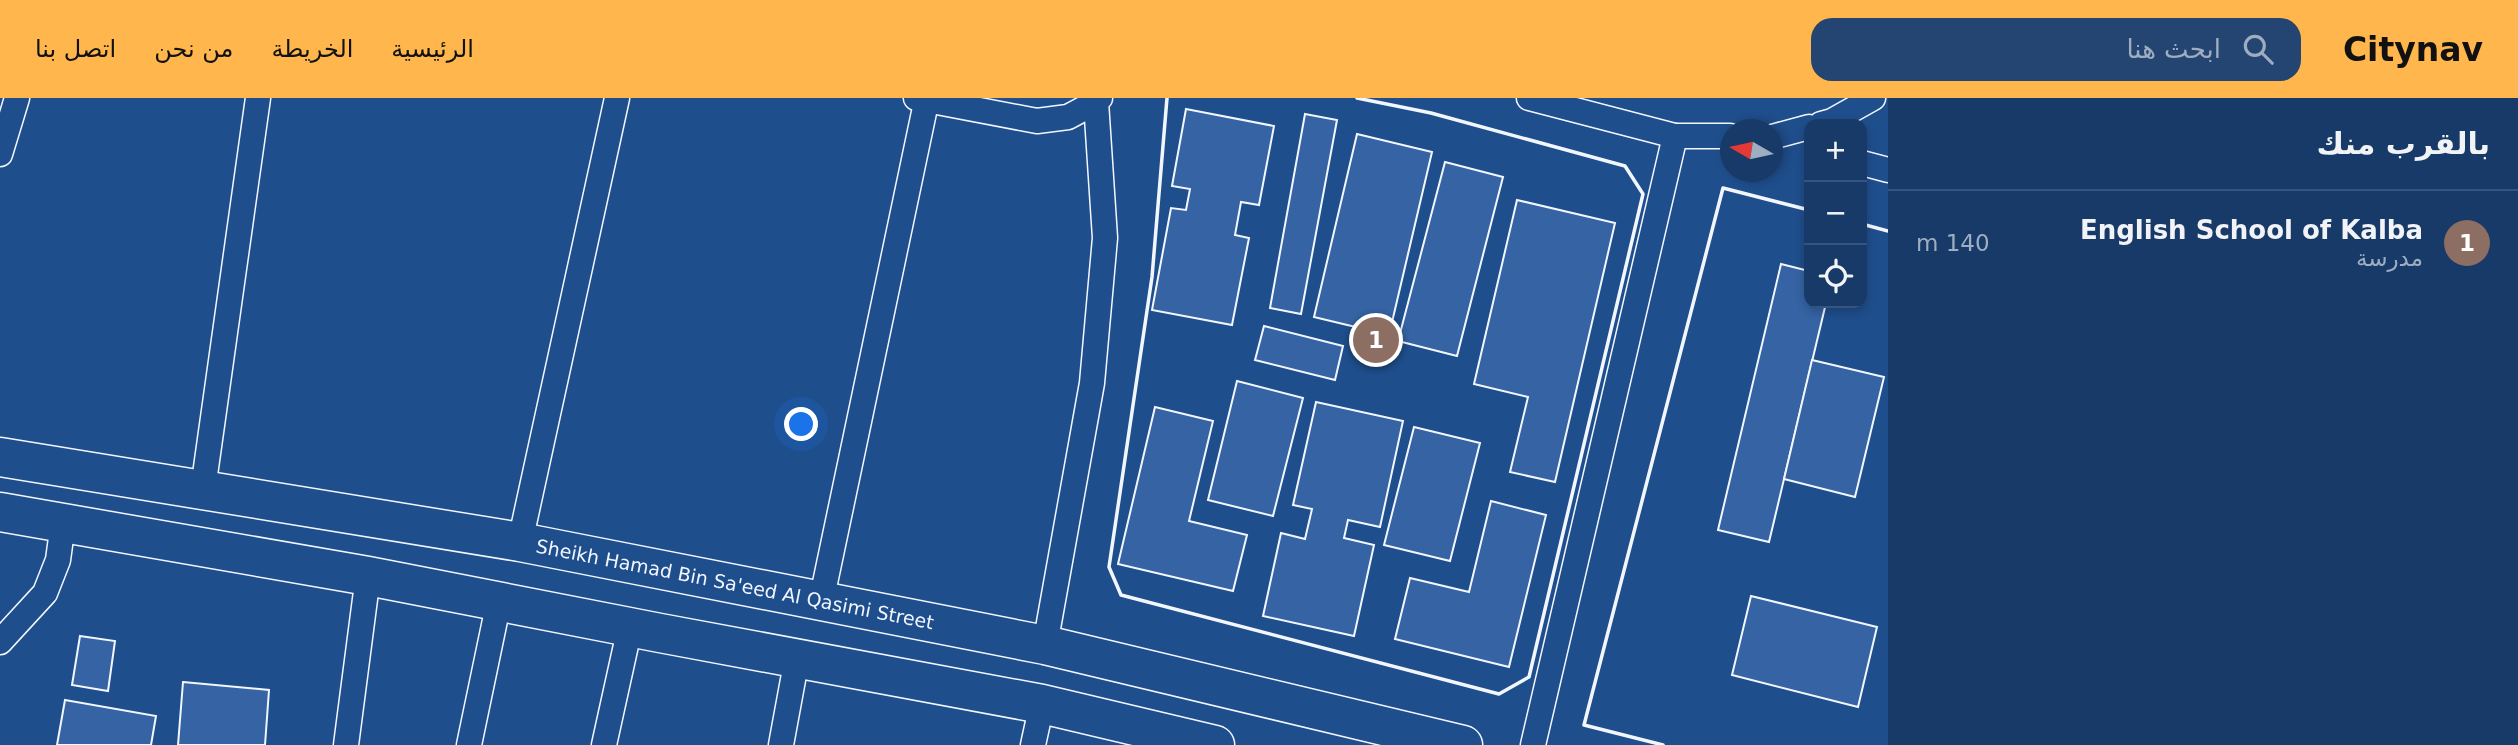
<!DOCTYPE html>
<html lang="ar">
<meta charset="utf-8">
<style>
body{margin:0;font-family:"DejaVu Sans",Cairo,sans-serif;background:#244571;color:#f1f3f6;direction:rtl}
.controls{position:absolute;right:21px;top:21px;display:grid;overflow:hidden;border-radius:14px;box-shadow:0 4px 10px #0003}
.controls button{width:63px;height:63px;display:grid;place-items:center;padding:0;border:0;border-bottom:2px solid #36547d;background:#173a69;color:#f1f3f6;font:35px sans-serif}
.compass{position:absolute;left:1720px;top:21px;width:63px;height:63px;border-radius:50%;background:#173a69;box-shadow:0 4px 10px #0003;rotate:279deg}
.you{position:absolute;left:802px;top:327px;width:24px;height:24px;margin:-18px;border:5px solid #fff;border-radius:50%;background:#1a73e8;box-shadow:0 0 0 10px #1a73e833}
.badge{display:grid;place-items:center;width:46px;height:46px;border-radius:50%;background:#ffb74d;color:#fff;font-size:23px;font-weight:700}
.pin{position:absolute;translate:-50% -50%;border:4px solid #fff;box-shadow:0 2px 7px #0006}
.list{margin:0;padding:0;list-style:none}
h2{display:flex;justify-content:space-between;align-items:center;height:91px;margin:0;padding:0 28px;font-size:30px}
h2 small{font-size:23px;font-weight:400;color:#9eadc0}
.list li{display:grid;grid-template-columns:46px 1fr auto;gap:21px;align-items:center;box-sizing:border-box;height:105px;padding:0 28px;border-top:2px solid #36547d}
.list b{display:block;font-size:26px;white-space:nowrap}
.list p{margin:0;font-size:23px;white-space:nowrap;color:#9eadc0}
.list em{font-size:23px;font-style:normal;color:#9eadc0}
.icon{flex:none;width:38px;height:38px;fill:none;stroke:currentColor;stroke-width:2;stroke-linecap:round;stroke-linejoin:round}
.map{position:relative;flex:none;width:1888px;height:647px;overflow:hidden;direction:ltr}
header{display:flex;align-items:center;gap:42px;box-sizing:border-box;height:98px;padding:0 35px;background:#ffb74d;color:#111}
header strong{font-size:33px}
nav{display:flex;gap:38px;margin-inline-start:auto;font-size:24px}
.search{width:490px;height:63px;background:#244571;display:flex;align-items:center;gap:18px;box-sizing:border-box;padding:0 24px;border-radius:21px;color:#9eadc0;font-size:26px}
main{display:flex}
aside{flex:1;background:#173a69}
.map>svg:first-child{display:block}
</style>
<header>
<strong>Citynav</strong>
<div class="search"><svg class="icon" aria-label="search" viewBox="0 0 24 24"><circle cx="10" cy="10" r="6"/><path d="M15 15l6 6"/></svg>ابحث هنا</div>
<nav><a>الرئيسية</a><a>الخريطة</a><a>من نحن</a><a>اتصل بنا</a></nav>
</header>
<main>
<aside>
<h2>بالقرب منك<small></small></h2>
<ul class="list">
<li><span class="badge" style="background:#8d6e63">1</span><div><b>English School of Kalba</b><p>مدرسة</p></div><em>140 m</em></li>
</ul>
</aside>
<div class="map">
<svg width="1888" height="647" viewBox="0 0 1888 647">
<rect width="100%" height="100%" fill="#1f4e8c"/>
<g fill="#3563a3" stroke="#f2f6ff" stroke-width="2">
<path d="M1186,11L1274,28L1259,107L1241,104L1235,137L1249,140L1232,227L1152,212L1171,110L1186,112L1190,91L1172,88Z"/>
<path d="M1305,16L1337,22L1301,216L1270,210Z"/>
<path d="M1357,36L1432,54L1389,237L1314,219Z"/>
<path d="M1445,64L1503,79L1457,258L1398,243Z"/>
<path d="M1517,102L1615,125L1555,384L1510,374L1528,299L1474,286Z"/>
<path d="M1781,166L1809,173V205H1826L1769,444L1718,432Z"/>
<path d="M1264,228L1343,248L1335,282L1255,262Z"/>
<path d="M1812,262L1884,279L1855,399L1784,381Z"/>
<path d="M1237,283L1303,300L1273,418L1208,402Z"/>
<path d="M1316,304L1403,323L1380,429L1348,422L1344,440L1374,447L1354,538L1263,518L1281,435L1305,441L1312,411L1293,407Z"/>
<path d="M1155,309L1213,323L1189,423L1247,437L1233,493L1118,466Z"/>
<path d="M1414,329L1480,345L1450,463L1384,447Z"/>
<path d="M1491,403L1546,417L1509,569L1395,541L1410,480L1469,494Z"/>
<path d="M1751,498L1877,529L1858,609L1732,577Z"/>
<path d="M80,538L115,543L108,593L72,587Z"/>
<path d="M183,584L269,592L265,647H178Z"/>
<path d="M65,602L156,618L151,647H57Z"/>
</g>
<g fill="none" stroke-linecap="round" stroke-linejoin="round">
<g stroke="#f2f6ff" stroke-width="27">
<g id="street">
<path d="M916,0L1037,23L1068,19L1096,4"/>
<path d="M1529,0L1675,38"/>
<path d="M1821,26L1832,23L1873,0"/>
<path d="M1772,39L1809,29"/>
<path d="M0,56L17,0"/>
<path d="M1862,65L1888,72"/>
<path d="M203,391L258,0"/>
<path d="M520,444L617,0"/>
<path d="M821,504L927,0"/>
<path d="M0,544L45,495L58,462L63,425"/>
<path d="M1045,547L1092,285L1105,140L1096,4L1100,0"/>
<path d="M346,647L368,478"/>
<path d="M469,647L499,503"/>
<path d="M604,647L630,529"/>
<path d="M781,647L797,560"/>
<path d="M1033,647L1042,606"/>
<path d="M1533,647L1675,38H1730"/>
</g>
</g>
<g stroke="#f2f6ff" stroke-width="41">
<g id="primary">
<path d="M0,359L520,444L1045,547L1463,647"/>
<path d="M0,414L368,478L660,535L1042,606L1215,647"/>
</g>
</g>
<use href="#street" stroke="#1f4e8c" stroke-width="24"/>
<use href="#primary" stroke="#1f4e8c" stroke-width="38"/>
<g stroke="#f2f6ff" stroke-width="3.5">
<path d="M1167,0L1152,179L1109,469L1121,497L1499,596L1529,579L1643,96L1625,68L1431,15L1357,0"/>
<path d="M1862,126L1888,133"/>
<path d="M1663,647L1584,627L1723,90L1809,112"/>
</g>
</g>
<g text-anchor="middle" stroke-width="5" stroke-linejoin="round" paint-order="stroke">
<g font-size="19" fill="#f2f6ff" stroke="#1f4e8c">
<text transform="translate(735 486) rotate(11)" y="7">Sheikh Hamad Bin Sa'eed Al Qasimi Street</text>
</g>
</g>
</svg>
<div class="controls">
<button>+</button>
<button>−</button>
<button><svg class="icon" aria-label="locate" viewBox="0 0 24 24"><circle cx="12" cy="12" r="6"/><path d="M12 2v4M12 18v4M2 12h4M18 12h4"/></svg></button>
</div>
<svg class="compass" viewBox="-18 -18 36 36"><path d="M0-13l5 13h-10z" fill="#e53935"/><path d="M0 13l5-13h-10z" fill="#9eadc0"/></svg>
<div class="you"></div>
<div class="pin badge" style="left:1376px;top:242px;background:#8d6e63">1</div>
</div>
</main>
